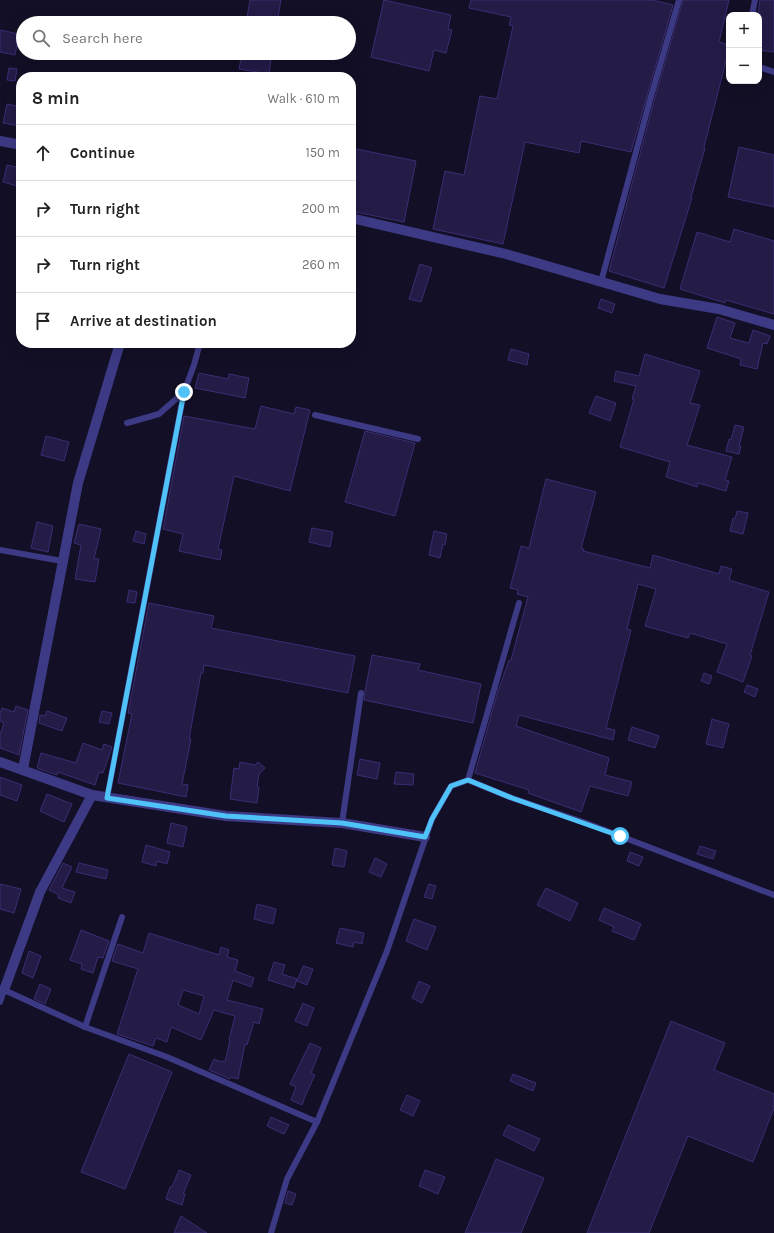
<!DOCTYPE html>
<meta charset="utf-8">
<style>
body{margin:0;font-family:Karla,sans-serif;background:#f2f2f2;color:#222}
.controls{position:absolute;right:12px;top:12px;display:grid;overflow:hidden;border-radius:8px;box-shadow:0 4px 16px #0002}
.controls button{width:36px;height:36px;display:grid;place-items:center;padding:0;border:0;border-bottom:1px solid #e0e0e0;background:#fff;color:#222;font:20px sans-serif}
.stop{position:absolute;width:12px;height:12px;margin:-9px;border:3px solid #4fc3f7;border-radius:50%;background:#fff}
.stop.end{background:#4fc3f7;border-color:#fff;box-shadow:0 1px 4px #0008}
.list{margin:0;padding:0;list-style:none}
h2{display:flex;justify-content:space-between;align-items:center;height:52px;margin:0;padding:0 16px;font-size:17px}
h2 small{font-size:13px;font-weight:400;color:#767676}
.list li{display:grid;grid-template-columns:26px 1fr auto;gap:12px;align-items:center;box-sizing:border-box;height:56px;padding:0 16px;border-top:1px solid #e0e0e0}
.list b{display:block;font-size:15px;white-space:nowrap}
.list em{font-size:13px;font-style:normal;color:#767676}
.icon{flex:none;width:22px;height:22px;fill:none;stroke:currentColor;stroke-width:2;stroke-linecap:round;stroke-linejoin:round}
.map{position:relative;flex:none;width:774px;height:1233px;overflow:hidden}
.search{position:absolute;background:#fff;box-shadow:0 4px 16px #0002;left:16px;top:16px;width:340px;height:44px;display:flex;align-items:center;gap:10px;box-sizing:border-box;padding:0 14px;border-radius:22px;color:#767676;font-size:15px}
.panel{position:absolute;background:#fff;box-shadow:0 4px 16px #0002;left:16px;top:72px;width:340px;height:276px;border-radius:16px}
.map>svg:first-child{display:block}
</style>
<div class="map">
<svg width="774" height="1233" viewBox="0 0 774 1233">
<rect width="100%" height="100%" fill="#130f26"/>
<g fill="#241b47" stroke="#3b2d73" fill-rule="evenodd">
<path d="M250,0H281L277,23H246Z"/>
<path d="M384,0L451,15L448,29L452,30L446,53L434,50L429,71L371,57Z"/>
<path d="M471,0H653L673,5L631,152L581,141L579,153L525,142L503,244L433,229L445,171L464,175L480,96L497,99L513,26L509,25L511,17L469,8Z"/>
<path d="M683,0H729L719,42L729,45V49L704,147L705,148L691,197L692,198L664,288L609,271L654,101Z"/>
<path d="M760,0H774V52L759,50V15H758Z"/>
<path d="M0,30L19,34L15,55L0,52Z"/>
<path d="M242,53H272L269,74L239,69Z"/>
<path d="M9,68L17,69L15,81L7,80Z"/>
<path d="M7,104L21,107V126L3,123Z"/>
<path d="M739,147L774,155V207L728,197Z"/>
<path d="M351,148L416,161L404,222L351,211Z"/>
<path d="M7,165L21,168V187L3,182Z"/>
<path d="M734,229L774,241V314L726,300L725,303L680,289L697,232L730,242Z"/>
<path d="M420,264L432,268L421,302L409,299Z"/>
<path d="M601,299L615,304L612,313L598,308Z"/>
<path d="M717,317L735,323L730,338L749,343L753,330L770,336L767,344L763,343L757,369L740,365L741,359L707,348Z"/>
<path d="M511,349L529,354L527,365L508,360Z"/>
<path d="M645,354L700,371L690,403L700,405L687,445L732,457L725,480L729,481L726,491L698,483L697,487L666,477L670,462L620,447L634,399H632L636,386L614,381L616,371L639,376Z"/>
<path d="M199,373L228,379L229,374L249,378L245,398L195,388Z"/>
<path d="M596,396L616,403L610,421L589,413Z"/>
<path d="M261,406L294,414L296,407L310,410L290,491L234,476L218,549L222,550L220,560L179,551L183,534L163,529L184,416L255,429Z"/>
<path d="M735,425L744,427L739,446H741L739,454L726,451L729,439L731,440Z"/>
<path d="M365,431L415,443L395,516L345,502Z"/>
<path d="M46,436L69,442L64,461L41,455Z"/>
<path d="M546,479L596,492L581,549H584L583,551L650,568L653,555L719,574L721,566L732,569L729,580L769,592L750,655L752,656L743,682L717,672L727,644L690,633L688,638L645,626L656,589L638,584L627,629L631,630L606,728L615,730L613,740L519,715L516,726L609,758L605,775L632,782L628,796L590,786L581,812L528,793L529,790L475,773L497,694L509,660H511L528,597L517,594L518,590L510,588L521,546L529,548Z"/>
<path d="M737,511L748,513L743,534L730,531L733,518L735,519Z"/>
<path d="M37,522L53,526L48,552L31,548Z"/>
<path d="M79,524L101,529L94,559H99L95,582L75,579L81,545L74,543Z"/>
<path d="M312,528L333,532L330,547L309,542Z"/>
<path d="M136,531L146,534L144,544L133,541Z"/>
<path d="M434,531L447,534L445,545L443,544L440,558L429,555Z"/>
<path d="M129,590L137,592L135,603L127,602Z"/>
<path d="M149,603L214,616L211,628L355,656L348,693L204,665L203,673H201L189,739H191L182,784L188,785L186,797L118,783L132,714L128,713Z"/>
<path d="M372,655L420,664L418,670L481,684L473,723L364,700L365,691Z"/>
<path d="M704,673L712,676L709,684L701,681Z"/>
<path d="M747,685L758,689L755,697L744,692Z"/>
<path d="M16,706L28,710L19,755L0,748V735L4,723L0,721V714L2,708L14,712Z"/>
<path d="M47,711L67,718L62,731L39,723L40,715L45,716Z"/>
<path d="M102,711L112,713L109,724L99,722Z"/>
<path d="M712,719L729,724L723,748L706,744Z"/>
<path d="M632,727L659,736L655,748L628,740Z"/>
<path d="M83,743L102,750L104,744L112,747L103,773L99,772L95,785L58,772L57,775L37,768L41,753L76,763Z"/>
<path d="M360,759L380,763L377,779L357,775Z"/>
<path d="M240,762L255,765L258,762L265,768L259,774L257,787H259L257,803L230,799L234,768L239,769Z"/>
<path d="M396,772L414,774L413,785L394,784Z"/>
<path d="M0,777L22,785L17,801L0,795Z"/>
<path d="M47,794L72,804L64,822L40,811Z"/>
<path d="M171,823L187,827L183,847L167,843Z"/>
<path d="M146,845L170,852L167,864L157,861L156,866L142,862Z"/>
<path d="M700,846L716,851L713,859L697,854Z"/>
<path d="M335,848L347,851L344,867L332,865Z"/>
<path d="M630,852L643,857L639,866L627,861Z"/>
<path d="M375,858L387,864L381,877L369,872Z"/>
<path d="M63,863L72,867L62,888L75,892L71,903L58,898L59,895L49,890Z"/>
<path d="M79,863L108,870L106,879L76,872Z"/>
<path d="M0,884L21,889L14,913L0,909Z"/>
<path d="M429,884L436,886L432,899L424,897Z"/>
<path d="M546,888L578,903L570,921L537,905Z"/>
<path d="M257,904L276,909L273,924L254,919Z"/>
<path d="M604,908L641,924L634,940L612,931L614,927L599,920Z"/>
<path d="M414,919L436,927L427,950L406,941Z"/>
<path d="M340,928L364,933L362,944L354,942L353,947L336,943Z"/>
<path d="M81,930L109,941L103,958L98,957L93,973L81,969L82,964L70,960Z"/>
<path d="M149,933L219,955L221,947L229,950L227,957L238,960L235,971L254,978L251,987L233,980L227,1000L263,1009L259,1024L254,1022L247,1045L245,1044L238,1079L231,1077L230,1079L209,1070L214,1059L221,1062L222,1061L225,1062L230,1040H229L235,1016L214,1010L201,1040L171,1027L167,1042L156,1038L153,1046L117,1034L138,969L112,961L118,944L143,953ZM183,990L204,996L199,1014L178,1005Z"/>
<path d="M29,951L41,956L33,978L22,973Z"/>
<path d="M274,962L285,965L282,974L297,979L294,988L268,980Z"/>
<path d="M303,966L313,969L307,985L297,981Z"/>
<path d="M419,981L430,986L422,1003L412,998Z"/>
<path d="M40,984L51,989L45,1004L34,999Z"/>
<path d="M303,1003L314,1008L307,1026L295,1021Z"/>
<path d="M671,1021L725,1043L714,1070L774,1094V1108L753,1162L688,1136L649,1233H587Z"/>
<path d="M310,1043L321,1048L311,1073L315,1075L306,1094L302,1105L291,1100L296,1087L290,1084Z"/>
<path d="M129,1054L172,1072L125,1189L81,1172Z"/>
<path d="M513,1074L536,1083L533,1091L510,1081Z"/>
<path d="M407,1095L420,1101L413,1116L400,1110Z"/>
<path d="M271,1117L289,1125L284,1134L267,1126Z"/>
<path d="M508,1125L540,1139L534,1151L503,1135Z"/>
<path d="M496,1159L544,1178L521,1233H465Z"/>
<path d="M179,1170L191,1175L183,1194H185L182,1205L166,1199L170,1187H172Z"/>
<path d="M425,1170L445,1177L438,1194L419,1186Z"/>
<path d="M288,1191L296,1194L292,1205L285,1203Z"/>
<path d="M181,1216L207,1233H174Z"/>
</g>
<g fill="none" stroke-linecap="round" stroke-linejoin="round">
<g stroke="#3d3a85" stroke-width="6">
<path d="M752,15L755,0"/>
<path d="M759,67L774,72"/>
<path d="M601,282L650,100L679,0"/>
<path d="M315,415L418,439"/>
<path d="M127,423L159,414L184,392"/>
<path d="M0,550L62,561"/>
<path d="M468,780L519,603"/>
<path d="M107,798L184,392L194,365L200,343"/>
<path d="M342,823L361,693"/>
<path d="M0,1002L4,990L85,1027L167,1057L317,1122"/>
<path d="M85,1027L122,917"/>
<path d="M271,1233L287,1179L317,1122L387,951L432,819L451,786L468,780L512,798L586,823L774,895"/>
</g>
<g stroke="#3d3a85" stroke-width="10">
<path d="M0,141L21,145"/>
<path d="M351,218L506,254L660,299L719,309L774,325"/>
<path d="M0,762L92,795L226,816L342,823L425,837"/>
<path d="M23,769L78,483L120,343"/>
<path d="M4,990L40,892L92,795"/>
</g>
</g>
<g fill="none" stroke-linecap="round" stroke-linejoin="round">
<path stroke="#4fc3f7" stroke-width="5" d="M184,392L107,798L226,816L342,823L425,837L432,819L451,786L468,780L512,798L620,836"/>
</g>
</svg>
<div class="controls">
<button>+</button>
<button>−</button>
</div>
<div class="stop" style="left:620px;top:836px"></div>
<div class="stop end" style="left:184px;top:392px"></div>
<div class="search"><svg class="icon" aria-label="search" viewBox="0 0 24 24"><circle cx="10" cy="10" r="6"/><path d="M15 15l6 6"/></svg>Search here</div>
<section class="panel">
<h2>8 min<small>Walk · 610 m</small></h2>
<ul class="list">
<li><svg class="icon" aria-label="ahead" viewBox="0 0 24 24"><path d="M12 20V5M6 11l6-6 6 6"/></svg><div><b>Continue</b></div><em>150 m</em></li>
<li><svg class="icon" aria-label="right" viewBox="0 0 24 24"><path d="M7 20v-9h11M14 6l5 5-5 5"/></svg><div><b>Turn right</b></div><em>200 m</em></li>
<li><svg class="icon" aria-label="right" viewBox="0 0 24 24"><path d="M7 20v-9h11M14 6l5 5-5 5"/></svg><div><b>Turn right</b></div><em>260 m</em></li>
<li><svg class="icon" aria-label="arrive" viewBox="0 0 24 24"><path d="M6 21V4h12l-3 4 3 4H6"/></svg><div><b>Arrive at destination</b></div></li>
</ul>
</section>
</div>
